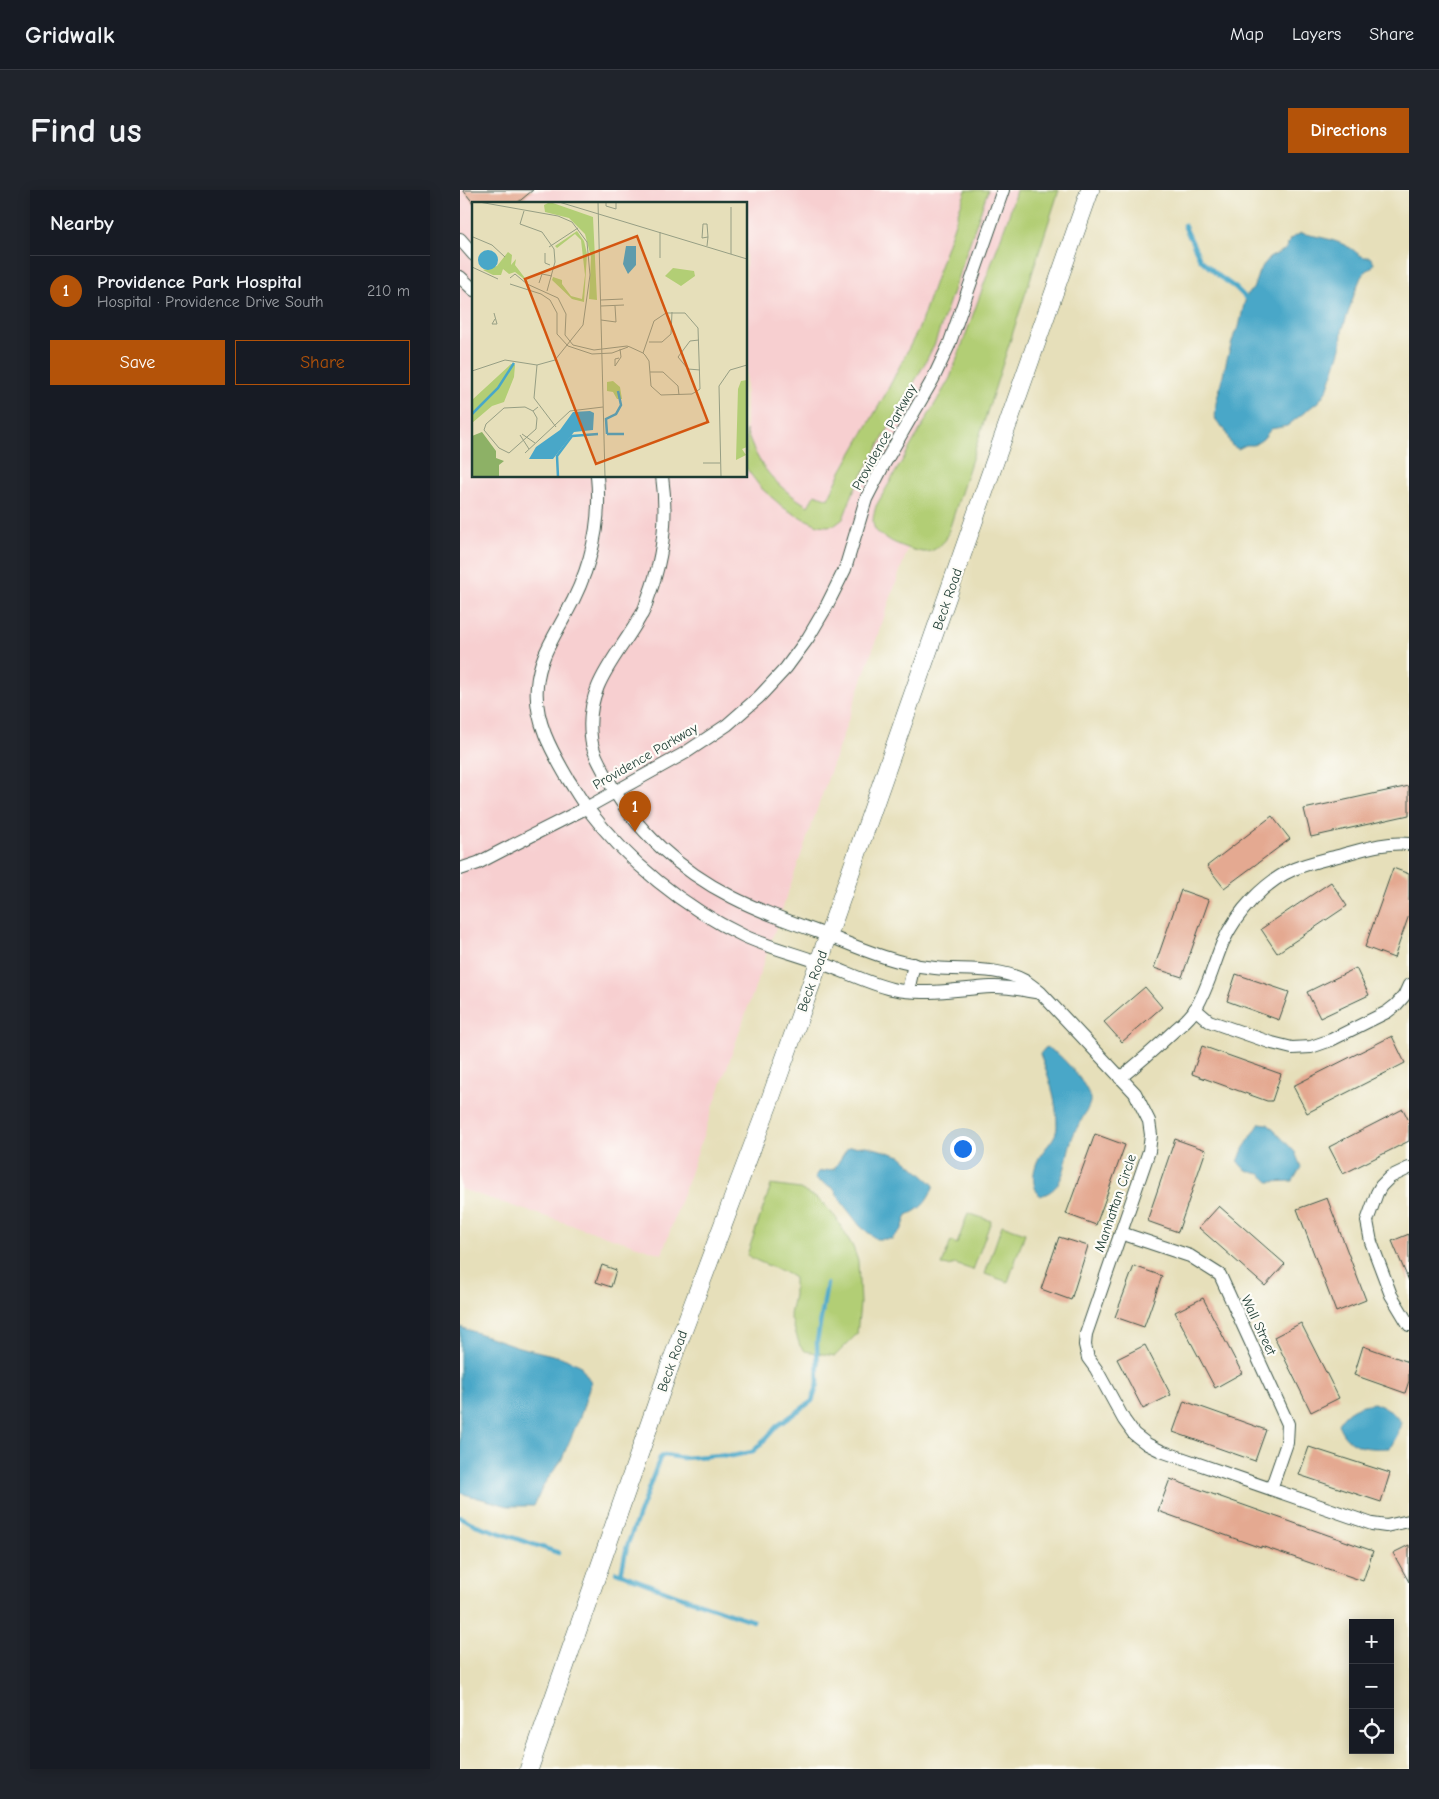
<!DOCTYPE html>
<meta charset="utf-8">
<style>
body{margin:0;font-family:"Comic Neue",sans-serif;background:#20242c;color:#f1f3f6}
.controls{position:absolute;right:15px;bottom:15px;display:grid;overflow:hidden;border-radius:0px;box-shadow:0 2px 12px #0003}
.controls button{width:45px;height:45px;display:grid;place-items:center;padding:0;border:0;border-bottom:1px solid #363941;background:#171b24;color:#f1f3f6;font:25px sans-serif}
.you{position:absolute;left:502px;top:958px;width:18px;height:18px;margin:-12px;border:4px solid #fff;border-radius:50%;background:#1a73e8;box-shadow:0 0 0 8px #1a73e833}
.badge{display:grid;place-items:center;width:32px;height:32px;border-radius:50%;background:#b45309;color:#fff;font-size:16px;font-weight:700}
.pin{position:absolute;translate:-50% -41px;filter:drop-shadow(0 1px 2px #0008)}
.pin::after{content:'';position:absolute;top:26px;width:18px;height:15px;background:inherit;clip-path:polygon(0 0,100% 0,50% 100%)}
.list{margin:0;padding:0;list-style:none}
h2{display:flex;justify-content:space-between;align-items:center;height:65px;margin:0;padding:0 20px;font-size:21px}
h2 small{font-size:16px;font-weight:400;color:#9ea1a6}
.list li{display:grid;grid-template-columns:32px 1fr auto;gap:15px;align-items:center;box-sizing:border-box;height:70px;padding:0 20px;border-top:1px solid #363941}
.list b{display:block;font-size:19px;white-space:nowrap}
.list p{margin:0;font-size:16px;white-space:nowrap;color:#9ea1a6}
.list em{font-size:16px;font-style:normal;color:#9ea1a6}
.actions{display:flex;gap:10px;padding:15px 20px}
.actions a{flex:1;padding:11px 0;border:1px solid #b45309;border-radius:0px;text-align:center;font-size:18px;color:#b45309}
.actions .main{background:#b45309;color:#fff}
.icon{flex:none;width:28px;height:28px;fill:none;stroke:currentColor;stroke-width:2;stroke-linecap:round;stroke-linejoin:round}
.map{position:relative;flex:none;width:949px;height:1579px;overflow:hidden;border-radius:0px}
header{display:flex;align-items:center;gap:30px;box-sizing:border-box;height:70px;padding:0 25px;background:#171b24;border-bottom:1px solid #363941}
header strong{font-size:24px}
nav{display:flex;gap:28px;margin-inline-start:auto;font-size:18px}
.intro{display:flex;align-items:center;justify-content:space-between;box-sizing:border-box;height:120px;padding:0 30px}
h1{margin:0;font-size:35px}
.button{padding:12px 22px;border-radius:0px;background:#b45309;color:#fff;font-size:18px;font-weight:700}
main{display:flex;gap:30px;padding:0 30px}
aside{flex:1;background:#171b24;border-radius:0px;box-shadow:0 2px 12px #0003}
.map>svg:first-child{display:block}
</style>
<header>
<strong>Gridwalk</strong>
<nav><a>Map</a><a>Layers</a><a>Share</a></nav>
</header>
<div class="intro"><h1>Find us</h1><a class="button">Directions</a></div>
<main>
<aside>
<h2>Nearby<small></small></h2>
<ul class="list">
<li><span class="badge">1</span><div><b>Providence Park Hospital</b><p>Hospital · Providence Drive South</p></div><em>210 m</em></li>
</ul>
<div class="actions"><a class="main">Save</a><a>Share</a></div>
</aside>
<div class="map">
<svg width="949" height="1579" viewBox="0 0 949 1579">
<rect width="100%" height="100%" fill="#fdfcf7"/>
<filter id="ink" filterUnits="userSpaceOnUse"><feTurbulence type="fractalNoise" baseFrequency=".02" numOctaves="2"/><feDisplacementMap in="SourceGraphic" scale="10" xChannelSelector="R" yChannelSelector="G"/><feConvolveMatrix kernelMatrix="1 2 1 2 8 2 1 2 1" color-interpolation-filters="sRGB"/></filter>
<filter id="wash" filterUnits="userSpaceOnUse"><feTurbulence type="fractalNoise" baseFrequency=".0096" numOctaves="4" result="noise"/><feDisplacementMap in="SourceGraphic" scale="20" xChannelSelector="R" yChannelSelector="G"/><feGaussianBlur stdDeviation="1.12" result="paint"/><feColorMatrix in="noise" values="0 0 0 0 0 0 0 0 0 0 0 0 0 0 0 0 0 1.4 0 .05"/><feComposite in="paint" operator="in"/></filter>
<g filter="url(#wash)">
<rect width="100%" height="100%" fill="#e6dfba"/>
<path fill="#f7cfd0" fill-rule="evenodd" d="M0,0H573L202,1064L0,999ZM14,14H286V286H14Z"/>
<g fill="#b2ce75" stroke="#688654">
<path d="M506,0H528L475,153L465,173L394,300L383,329L375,335L367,336L358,335L336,325L324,318L301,298L286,278V240C298,276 315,296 348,316L355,304L368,309L382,280L425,205L459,138Z"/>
<path d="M556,0H599L486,349C481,355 476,360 467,362C456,363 420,349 415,339C411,332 414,324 416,316L490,188L549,25Z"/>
<path d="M311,995L340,999L361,1011L376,1028L393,1057L398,1071L400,1114L397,1144L375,1166L345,1161L340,1156L330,1125L334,1105V1088C320,1078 302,1075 287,1065Z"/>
<path d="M508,1023L531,1031L513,1080L495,1074L489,1076L482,1075L491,1051L497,1054Z"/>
<path d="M542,1035L565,1043L548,1092L525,1084Z"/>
</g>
<g fill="#49a7c8" stroke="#34727e">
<path d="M841,43C858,47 876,49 892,59C899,64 901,68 910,67L914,73L912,77L904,83L901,87L895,102L882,141L881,158L874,180L867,200L859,211L827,236L811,239L803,249L794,255H786L778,259L771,255L765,240L755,229L756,213L767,169L775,142L779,137L784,114L788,103L793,99L799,81L809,68L826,59L830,49Z"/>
<path d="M586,857C590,860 595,862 599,865C608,873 632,900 630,912C629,919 616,938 613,946C604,968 608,999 580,1006C570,995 573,978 580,966C586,956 597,948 597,936C597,910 589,887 580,864Z"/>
<path d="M800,933L808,934L835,962L841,977L833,991L809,992C807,990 803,986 800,984C790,982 785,981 778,972L783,959Z"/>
<path d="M407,956L441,966L474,995C469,1010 462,1019 447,1025L442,1039L432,1049H416L400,1036L383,1014L373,998L355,989L358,982L374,979L388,957Z"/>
<path d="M0,1137L59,1157L101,1167L120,1175L131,1192L121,1224L101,1271L84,1294L74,1316H48L0,1303Z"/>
<path d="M914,1213L930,1220L941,1232L938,1244L930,1258C906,1259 888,1259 878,1234C886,1220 898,1215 914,1213Z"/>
</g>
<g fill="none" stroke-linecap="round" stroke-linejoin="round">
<g stroke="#49a7c8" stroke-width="4.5">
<path d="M724,35L740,69L759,86L776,98L786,108"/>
<path d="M0,1327L16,1335L99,1363"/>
<path d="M156,1382L219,1406L293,1431"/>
<path d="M161,1384L167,1356L200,1268L204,1265L223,1268L260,1265L272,1266L292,1262L300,1255L317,1236L352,1211L358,1194L357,1151L367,1094"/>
</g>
</g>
<g id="blocks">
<g fill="#e4a991">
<path d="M3,0H73L56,14H14Z"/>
<path d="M949,596V625L851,647L844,619Z"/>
<path d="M812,626L830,649L764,698L747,676Z"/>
<path d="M933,678L949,684V725L934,768L905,757Z"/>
<path d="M871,692L887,716L817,763L801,739Z"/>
<path d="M721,700L749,710L722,787L694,778Z"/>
<path d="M896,778L909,805L860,828L847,802Z"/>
<path d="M776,784L829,802L819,830L767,811Z"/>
<path d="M685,797L702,817L662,852L644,832Z"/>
<path d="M932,846L945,873L847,923L833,896Z"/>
<path d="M742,856L821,884L812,911H807L732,884Z"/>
<path d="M943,919L949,931V951L883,984L869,957Z"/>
<path d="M635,944L665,955L636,1035L606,1024Z"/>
<path d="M715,949L746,960L718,1042L687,1031Z"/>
<path d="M867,1008L906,1110L876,1122L837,1019Z"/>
<path d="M759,1016L825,1074L805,1096L739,1038Z"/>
<path d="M949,1044V1091L932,1051Z"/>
<path d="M599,1047L628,1056L611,1110L581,1099Z"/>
<path d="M142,1075L156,1080L151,1097L136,1092Z"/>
<path d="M674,1076L702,1086L684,1137L655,1127Z"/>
<path d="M743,1108L782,1183L755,1198L715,1122Z"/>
<path d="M841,1133L879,1208L851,1222L814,1147Z"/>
<path d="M685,1155L711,1205L683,1219L657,1169Z"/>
<path d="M903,1156L949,1172V1191L945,1203L894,1185Z"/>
<path d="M724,1211L806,1240L795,1271L713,1242Z"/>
<path d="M849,1257L930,1283L921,1312L839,1285Z"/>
<path d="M710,1289L913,1361L903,1391L801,1356V1358L698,1321Z"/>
<path d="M949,1355V1392L933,1363Z"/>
</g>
</g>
</g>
<g filter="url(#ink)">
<use href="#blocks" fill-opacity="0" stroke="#3d5548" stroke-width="1"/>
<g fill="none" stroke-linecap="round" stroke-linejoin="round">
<g stroke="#3d5548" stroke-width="14">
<g id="minor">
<path d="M0,49L14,65"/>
<path d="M0,87L14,100"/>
<path d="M137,286C142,335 130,381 106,424C94,447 79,468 77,496C74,530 91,560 108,589C114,598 120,609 127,618C168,672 223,717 284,746C308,757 333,763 358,772C383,780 406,793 432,799C465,806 498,799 531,797C547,796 564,800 579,803"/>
<path d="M202,286C208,328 203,369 188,408C186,415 184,422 180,427C157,468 125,495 131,547C132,562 141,576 148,589C174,640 221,681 272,707C301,722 333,733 364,744C390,754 416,766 442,772C453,775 464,777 475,778C505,781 537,776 565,791C570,794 576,799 581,803L675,903L689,931L691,945L689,961L626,1144L625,1155L628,1168L636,1179L664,1230L674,1244L687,1254L701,1261L912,1334L926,1336L949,1331"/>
<path d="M0,679L18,673L43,660L126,618L225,563L267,535L299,507L326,478L348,448L365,419L385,379L406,309L424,274L473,189L489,155L543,0"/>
<path d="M448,801L454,774"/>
<path d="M735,819L749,831L812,853L832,858L851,857L871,850L927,822L936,815L944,806L949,795"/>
<path d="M660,888C679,873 697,857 715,840C722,834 731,827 736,818C748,798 754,773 763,752C777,722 804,692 834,679C848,673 863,670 878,666C901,660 925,651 949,654"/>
<path d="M949,978L930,987L921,996L917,1003L907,1031L911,1052L931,1105L949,1135"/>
<path d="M661,1043L730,1066L760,1085L828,1234L827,1253L811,1299"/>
</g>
</g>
<g stroke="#3d5548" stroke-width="19">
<path id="secondary" d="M69,1579L212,1170L310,910L359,772L630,0"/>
</g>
<use href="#minor" stroke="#fff" stroke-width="12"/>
<use href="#secondary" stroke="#fff" stroke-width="18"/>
</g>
</g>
<g text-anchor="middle" stroke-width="4.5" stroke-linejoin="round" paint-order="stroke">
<g font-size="14" fill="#1f3d34" stroke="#fdfcf7">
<text transform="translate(424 247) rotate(-61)" y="5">Providence Parkway</text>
<text transform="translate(487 409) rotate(-71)" y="5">Beck Road</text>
<text transform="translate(185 566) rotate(-30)" y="5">Providence Parkway</text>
<text transform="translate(352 791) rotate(-70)" y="5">Beck Road</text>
<text transform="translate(655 1013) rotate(-71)" y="5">Manhattan Circle</text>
<text transform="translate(799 1135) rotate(65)" y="5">Wall Street</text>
<text transform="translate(212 1171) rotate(-70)" y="5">Beck Road</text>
</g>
</g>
<g transform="translate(12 12)">
<rect width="275" height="275" fill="#e6dfba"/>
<path d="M78,0L121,15L125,98L117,97L119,55L113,32L97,16L73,10L72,3ZM105,29L112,39L115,52L112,100L100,97L80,78L81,75L90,78V82L99,94L110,97L113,73L109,38L103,32L85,46L83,44ZM36,50L40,53L39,63L44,57L43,63L56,80L43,70L37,72L31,67L29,73H21L11,68L25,64ZM201,66L222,69L223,74L209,84L193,74ZM39,162L43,163L42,175L32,200L20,204L0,221V198ZM275,178V245L270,247L274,253L264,258L266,187L269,179ZM141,179L148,185L150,197H145L141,190L135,189V180Z" fill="#b2ce75"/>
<path d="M10,230L24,249V256L32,259L27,263V275H0V234Z" fill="#8db166"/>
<path d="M154,44H164V63L156,72L151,62ZM6 58a10 10 0 1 1 20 0a10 10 0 1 1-20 0ZM118,209L122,211L121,228L102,230L81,257H57L64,245L88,228L101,210Z" fill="#49a7c8"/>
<path fill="none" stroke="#49a7c8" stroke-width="2.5" d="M0,212L26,186L42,161M135,232L134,217L144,212L149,203L146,189M135,232H152M86,275L85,254L100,234L126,232"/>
<path fill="none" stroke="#969e84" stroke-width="1" d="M87,0L275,57M126,0L133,275M134,0V4L144,7V0M259,5V52M52,9L48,22L70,30L82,47L83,60L75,89M188,30V56M1,35L20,43L33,55M235,44L236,35L235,22H231L230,36L236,35M77,45L106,26M73,51V61L78,63M0,65L26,77M38,76L43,72L55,82L86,96L94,112L93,133L101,143L122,148L155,144L158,145L171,151L173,153L177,159L179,184L189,193L220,192L228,187L226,126L213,111H194L182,119L171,151M67,81L70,72L80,74M38,82L69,92L78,98L85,111V132L96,144L120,152L140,151L156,145M129,98L151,97M129,104L152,103M22,111L25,122H20L23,117M129,118L144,120L143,104M227,138L218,139L206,155L216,167L228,168M177,140H190L199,132L200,110M147,156L143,157V164L149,155L148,147M65,163L62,196L84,225M0,169L33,158L65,163L83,158L111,123L118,73L115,40L100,20L86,14L7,0M178,170H191L206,184L207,193M61,209L65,216L64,227L37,251L27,246L12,228L14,222L32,206L53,205L61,209L66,205M50,232L63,241M48,233L57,247M53,251L98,209L131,205M231,261H248M249,275L247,184L258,168L275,163"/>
<path fill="#d45610" fill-opacity="0.15" stroke="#d45610" stroke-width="2.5" d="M165,34L236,220L124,262L53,77Z"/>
<rect width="275" height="275" fill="none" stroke="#1f3d34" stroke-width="2.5"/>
</g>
</svg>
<div class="controls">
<button>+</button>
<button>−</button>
<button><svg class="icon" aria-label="locate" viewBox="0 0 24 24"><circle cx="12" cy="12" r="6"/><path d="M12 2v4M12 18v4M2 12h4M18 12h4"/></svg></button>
</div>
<div class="you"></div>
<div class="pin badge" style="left:175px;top:642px">1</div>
</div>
</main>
